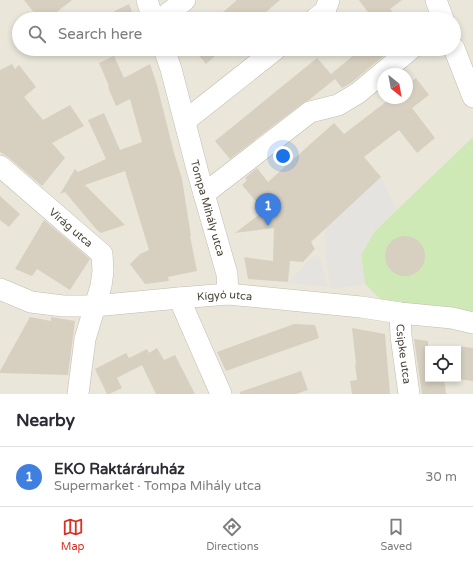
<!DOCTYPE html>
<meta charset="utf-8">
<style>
body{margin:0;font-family:"Varela Round",sans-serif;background:#f7f7f7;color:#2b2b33}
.controls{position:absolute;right:12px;bottom:12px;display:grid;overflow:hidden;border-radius:0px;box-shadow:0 2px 6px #0003}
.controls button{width:36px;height:36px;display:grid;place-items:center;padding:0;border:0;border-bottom:1px solid #e1e1e2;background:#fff;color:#2b2b33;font:20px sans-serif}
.compass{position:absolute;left:377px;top:68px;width:36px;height:36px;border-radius:50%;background:#fff;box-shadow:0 2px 6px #0003;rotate:149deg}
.you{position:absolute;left:283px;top:156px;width:14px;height:14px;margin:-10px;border:3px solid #fff;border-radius:50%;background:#1a73e8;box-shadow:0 0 0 6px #1a73e833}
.badge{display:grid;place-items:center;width:26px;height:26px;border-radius:50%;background:#d93025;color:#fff;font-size:13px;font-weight:700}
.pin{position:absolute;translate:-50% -33px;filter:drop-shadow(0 1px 2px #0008)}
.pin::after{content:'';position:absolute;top:21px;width:14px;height:12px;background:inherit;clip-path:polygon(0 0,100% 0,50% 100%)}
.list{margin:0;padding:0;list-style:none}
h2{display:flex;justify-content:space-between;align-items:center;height:52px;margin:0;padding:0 16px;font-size:17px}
h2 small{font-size:13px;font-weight:400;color:#7c7c81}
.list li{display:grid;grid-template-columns:26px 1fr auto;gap:12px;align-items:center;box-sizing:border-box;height:60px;padding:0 16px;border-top:1px solid #e1e1e2}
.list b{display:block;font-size:15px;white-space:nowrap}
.list p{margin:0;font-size:13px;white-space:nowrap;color:#7c7c81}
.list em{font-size:13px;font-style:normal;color:#7c7c81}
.icon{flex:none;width:22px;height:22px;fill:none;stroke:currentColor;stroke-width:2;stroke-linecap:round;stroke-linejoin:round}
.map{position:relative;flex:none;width:473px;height:394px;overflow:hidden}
.search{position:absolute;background:#fff;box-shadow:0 2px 6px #0003;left:12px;right:12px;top:12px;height:44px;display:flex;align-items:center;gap:10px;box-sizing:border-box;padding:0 14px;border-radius:22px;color:#7c7c81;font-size:15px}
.sheet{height:112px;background:#fff}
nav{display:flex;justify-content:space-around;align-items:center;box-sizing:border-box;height:56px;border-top:1px solid #e1e1e2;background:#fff;font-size:11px;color:#7c7c81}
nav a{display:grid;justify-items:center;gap:2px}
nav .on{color:#d93025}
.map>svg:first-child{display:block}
</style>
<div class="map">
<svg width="473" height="394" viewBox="0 0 473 394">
<rect width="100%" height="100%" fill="#f6f3ec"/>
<path fill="#eae6da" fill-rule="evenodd" d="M0,0H473V394H0ZM19,19H454V49H19ZM383,74H407V98H383ZM428,349H458V379H428Z"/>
<path fill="#cfe9b6" d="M473,137V311L388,307L365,284L361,255L374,232Z"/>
<g fill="#e5e3e0">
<path d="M381,177L396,210L374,232L361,255L365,284L331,289L326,260L325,228Z"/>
<path d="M319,256L328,287L288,283L312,257Z"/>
</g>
<g fill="#d7d0c1">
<path d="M24,0H72L48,19H39Z"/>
<path d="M237,0H280L258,19H215Z"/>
<path d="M359,0H402L390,9L399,19H373Z"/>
<path d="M129,4L135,19H99Z"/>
<path d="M193,49H223L206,64Z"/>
<path d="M361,49H392L351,83L342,88L335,79L309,100L303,103L230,159L215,141L317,58L331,74Z"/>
<path d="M114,56L124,78L150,64L157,85L174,153L182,179L191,236H190L197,271L168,277L169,281L145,284L130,264L140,254L149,250L125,171L85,185L125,225L101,233L96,229L65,192L60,194L75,169L78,172L106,159L88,120L104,113L120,150L142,142L130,99L116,106L108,87L109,86L99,63Z"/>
<path d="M12,64L15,69L19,65L36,87L24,97L43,120L70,105L84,126L52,143L65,158L42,186L8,157L0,152V70Z"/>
<path d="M416,78L429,95L412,108L435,138L417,153L399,130L364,157L381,177L311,242L315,249L303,262L290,261L288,282L248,279L244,257L273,261L274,228L235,233L264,211L242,185L247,180L245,178L257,168L268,182L334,123L344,134L391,98H407V85Z"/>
<path d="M0,196L20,214L9,227L0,220Z"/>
<path d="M44,220L90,259L70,290L37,269L32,276L15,269Z"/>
<circle cx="405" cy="256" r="20"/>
<path d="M30,317L51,321V317L75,321L68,375L0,373V371Z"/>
<path d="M294,324L315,325L319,338L226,371L217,352Z"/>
<path d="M352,328L385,334L390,394H352L350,381L357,380L355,365L356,364Z"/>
<path d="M414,339L428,341V379H444L446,394H422Z"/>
<path d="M458,346L473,348V381L458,379Z"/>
<path d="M157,348L164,360L175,355L195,394H156L142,365L117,378L122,388L109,394H107L95,369L126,353L129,358L147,349L149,353Z"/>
<path d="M301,371L308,390L296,394H240V392Z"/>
</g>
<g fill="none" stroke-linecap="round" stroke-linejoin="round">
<g stroke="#c1bcae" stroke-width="22">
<g id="minor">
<path d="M147,0L153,19"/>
<path d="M436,0L443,19"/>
<path d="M161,19L185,0"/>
<path d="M315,19L325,11L329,0"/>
<path d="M454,48L473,97"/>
<path id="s1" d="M164,49L171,69L198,173L227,274L228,294"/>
<path d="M185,121L276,49"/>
<path id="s2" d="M0,166L102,254L103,271L101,286L85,339L78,394"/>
<path d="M204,194L310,112L338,105L358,93L411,49"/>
<path id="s3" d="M0,289L31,302L63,306H94L179,298L228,294L361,307L400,313L452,318L473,323"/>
<path d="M179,298L221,394"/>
<path id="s4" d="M400,313L401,336L409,394"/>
</g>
</g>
<use href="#minor" stroke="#fff" stroke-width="21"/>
</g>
<g text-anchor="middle" stroke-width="3.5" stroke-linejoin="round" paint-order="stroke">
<g font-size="11" fill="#4a4539" stroke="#fff">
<text dy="4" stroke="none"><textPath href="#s1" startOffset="165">Tompa Mihály utca</textPath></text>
<text dy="4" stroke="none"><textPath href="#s2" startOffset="94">Virág utca</textPath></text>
<text dy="4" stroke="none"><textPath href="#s3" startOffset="228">Kígyó utca</textPath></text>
<text dy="4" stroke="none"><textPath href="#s4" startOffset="41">Csipke utca</textPath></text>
</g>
</g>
</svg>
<div class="controls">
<button><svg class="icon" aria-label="locate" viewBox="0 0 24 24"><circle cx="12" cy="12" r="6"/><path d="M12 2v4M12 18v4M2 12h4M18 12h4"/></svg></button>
</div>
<svg class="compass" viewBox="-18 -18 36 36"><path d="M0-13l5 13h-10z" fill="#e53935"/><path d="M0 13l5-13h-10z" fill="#7c7c81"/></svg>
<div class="you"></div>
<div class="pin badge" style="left:268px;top:226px;background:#3f7fe0">1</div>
<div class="search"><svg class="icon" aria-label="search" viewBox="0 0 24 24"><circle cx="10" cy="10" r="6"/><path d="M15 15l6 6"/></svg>Search here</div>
</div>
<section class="sheet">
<h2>Nearby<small></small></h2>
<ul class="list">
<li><span class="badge" style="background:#3f7fe0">1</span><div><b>EKO Raktáráruház</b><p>Supermarket · Tompa Mihály utca</p></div><em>30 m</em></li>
</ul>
</section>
<nav>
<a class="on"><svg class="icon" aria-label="map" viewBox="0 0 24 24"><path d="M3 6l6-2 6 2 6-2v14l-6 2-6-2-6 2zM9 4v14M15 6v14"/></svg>Map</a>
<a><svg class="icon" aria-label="directions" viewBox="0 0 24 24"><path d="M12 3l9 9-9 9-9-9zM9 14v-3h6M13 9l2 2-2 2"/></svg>Directions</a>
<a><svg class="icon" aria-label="saved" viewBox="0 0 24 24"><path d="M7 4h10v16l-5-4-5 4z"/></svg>Saved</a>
</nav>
